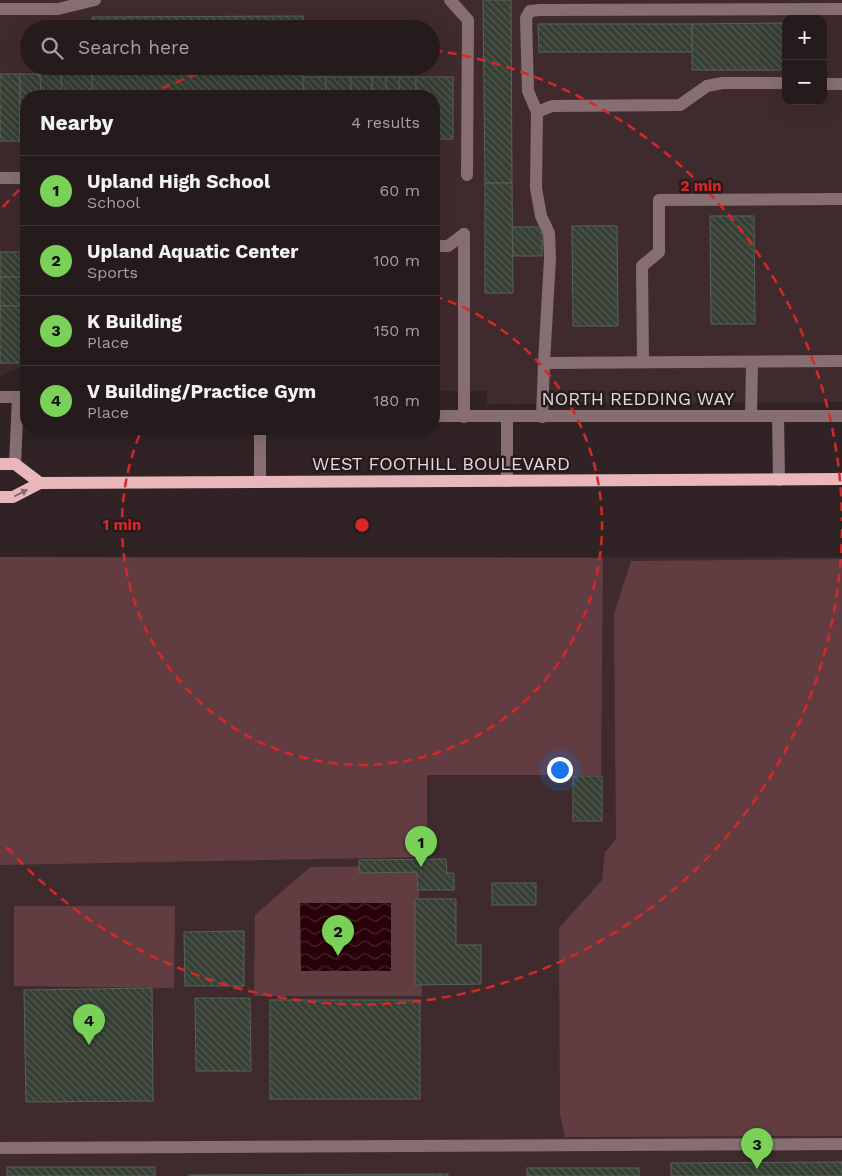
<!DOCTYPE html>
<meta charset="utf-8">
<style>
body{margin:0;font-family:"Work Sans",sans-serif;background:#312729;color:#f1f3f6}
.controls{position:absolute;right:15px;top:15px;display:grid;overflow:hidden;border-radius:10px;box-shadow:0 5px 20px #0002}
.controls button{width:45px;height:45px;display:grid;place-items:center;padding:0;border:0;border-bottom:1px solid #42383b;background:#251a1c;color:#f1f3f6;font:25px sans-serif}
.you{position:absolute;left:559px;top:769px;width:18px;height:18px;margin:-12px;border:4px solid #fff;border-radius:50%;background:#1a73e8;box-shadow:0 0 0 8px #1a73e833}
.badge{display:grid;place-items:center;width:32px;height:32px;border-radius:50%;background:#79d157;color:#111;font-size:16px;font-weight:700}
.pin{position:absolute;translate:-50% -41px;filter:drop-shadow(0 1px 2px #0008)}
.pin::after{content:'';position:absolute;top:26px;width:18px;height:15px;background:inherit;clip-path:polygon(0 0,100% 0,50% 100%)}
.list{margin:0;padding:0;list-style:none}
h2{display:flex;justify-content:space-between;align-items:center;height:65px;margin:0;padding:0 20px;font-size:21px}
h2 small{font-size:16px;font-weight:400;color:#a3a1a3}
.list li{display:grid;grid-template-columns:32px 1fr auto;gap:15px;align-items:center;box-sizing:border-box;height:70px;padding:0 20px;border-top:1px solid #42383b}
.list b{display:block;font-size:19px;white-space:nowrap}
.list p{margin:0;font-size:16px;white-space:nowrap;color:#a3a1a3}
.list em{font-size:16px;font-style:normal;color:#a3a1a3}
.icon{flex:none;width:28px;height:28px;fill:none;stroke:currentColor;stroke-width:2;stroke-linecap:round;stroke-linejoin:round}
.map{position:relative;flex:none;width:842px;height:1176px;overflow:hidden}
.search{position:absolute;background:#251a1c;box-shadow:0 5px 20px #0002;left:20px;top:20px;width:420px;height:55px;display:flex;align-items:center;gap:12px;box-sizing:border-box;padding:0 18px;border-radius:28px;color:#a3a1a3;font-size:19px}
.panel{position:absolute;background:#251a1c;box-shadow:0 5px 20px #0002;left:20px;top:90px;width:420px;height:345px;border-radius:20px}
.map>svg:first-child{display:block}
</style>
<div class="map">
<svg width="842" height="1176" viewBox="0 0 842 1176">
<defs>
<pattern id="water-waves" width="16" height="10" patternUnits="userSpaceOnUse" patternTransform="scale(1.25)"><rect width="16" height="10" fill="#290109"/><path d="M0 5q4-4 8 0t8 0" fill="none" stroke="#48252c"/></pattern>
<pattern id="building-back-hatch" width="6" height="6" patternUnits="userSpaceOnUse" patternTransform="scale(1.25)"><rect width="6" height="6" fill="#363f34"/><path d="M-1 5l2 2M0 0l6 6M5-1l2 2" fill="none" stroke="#535a51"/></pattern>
</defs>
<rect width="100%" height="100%" fill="#312325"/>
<g fill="#3f2b2d" fill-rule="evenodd">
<path d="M0,0H842V402L487,404V391H434V96H26V366L6,373L0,377ZM786,19H823V101H786ZM29,29H431V66H29Z"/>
<rect x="0" y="557" width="842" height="619"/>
</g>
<g fill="#613c41">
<path d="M0,557L603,558L601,775H427V857L0,865Z"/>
<path d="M842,559V1136L565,1137L560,1114L559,928L602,880L605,852L616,839L614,614L631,561Z"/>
<path d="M418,866L422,996H254L255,915L310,867Z"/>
<path d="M14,906H175L174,988L14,986Z"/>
</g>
<path fill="url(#water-waves)" d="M300,903H391V971H301Z"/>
<g fill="url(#building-back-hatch)" stroke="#596256">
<path d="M483,0H511L512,183H485Z"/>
<path d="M303,16V29H92V17Z"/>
<path d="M786,23V70H692V24Z"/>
<path d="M538,24H692V52H539Z"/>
<rect x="92" y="66" width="211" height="30"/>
<rect x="0" y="74" width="20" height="67"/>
<path d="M20,74H40L41,96H26V141H20Z"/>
<path d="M40,74H61L62,96H41Z"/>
<path d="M61,74H92V96H62Z"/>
<rect x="303" y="77" width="23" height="19"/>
<rect x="326" y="77" width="25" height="19"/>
<rect x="351" y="77" width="21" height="19"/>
<rect x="372" y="77" width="14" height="19"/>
<rect x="386" y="77" width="13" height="19"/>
<rect x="399" y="77" width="17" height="19"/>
<path d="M416,77H453V139H434V96H416Z"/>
<path d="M485,183H512L513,293H485Z"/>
<path d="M710,216H754L755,324H711Z"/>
<path d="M572,226H617L618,326H573Z"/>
<path d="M512,227H542V256H513Z"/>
<rect x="0" y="252" width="26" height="25"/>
<rect x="0" y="277" width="26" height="29"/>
<path d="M434,300H435L437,376H434Z"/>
<path d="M0,306H26L25,363H0Z"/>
<rect x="573" y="776" width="29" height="45"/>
<path d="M446,859L447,873H454V890H418L417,872L359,873V860Z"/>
<rect x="492" y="883" width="44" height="22"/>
<path d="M415,899H456V945H481V984L415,985Z"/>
<path d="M244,931V986H185L184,932Z"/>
<path d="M152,988L153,1101L26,1102L24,990Z"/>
<path d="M195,998H250L251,1071H196Z"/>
<rect x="270" y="1000" width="150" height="99"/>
<path d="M842,1162V1176H671V1163Z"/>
<rect x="7" y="1167" width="148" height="9"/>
<rect x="527" y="1168" width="112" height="8"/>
<path d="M448,1174V1176H189V1175Z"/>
</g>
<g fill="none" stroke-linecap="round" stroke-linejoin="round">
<g stroke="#876f71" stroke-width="12">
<path d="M450,0L468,20L467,175"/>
<path d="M0,9H58L95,0"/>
<path d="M823,84H842"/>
<path d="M537,112L528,91L526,18L530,11L540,10L842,9"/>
<path d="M0,178H26"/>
<path d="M464,234V417"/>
<path d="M434,246H448L464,234"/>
<path d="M643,362L642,266L659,252V200L842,199"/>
<path d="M544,363L550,258L549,233L541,216L536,188L537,112L552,106L680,105L707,86L722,83H786"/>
<path d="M0,397H18"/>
<path d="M434,416H842"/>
<path d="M751,416L752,362"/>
<path d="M778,416L779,480"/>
<path d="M507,417V481"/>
<path d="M542,417L544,363L842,361"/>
<path d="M260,429V482"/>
<path d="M15,464L18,397H26"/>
<path d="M0,1148L842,1144"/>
</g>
<g stroke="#e9b7bb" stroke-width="12">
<path d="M0,464H15L40,483"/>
<path d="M0,497H13L40,483L842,479"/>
</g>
</g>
<defs><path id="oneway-solid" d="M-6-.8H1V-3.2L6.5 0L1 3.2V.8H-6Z" transform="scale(1.25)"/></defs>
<use fill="#88686b" href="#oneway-solid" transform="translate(21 493) rotate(-27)"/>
<g fill="none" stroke="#d62828" stroke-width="2.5" stroke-dasharray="9 6">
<path d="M434 296A240 240 0 1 1 142 429"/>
<path d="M842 529A480 480 0 0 1 3 843M3 207A480 480 0 0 1 26 183M148 95A480 480 0 0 1 218 67M433 50A480 480 0 0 1 842 521"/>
</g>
<g text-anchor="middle" stroke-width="5" stroke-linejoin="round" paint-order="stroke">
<g font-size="18" fill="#e4dadb" stroke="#271a1b">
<text x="638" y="405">NORTH REDDING WAY</text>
<text x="441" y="470">WEST FOOTHILL BOULEVARD</text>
</g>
</g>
<circle cx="362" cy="525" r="8" fill="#d62828" stroke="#271a1b" stroke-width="2.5"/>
<g font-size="15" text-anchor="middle" font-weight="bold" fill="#d62828" stroke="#271a1b" stroke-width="5" stroke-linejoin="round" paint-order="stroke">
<text x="701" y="191">2 min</text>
<text x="122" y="530">1 min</text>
</g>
</svg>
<div class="controls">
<button>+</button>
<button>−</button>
</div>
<div class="you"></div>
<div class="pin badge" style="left:421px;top:867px">1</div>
<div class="pin badge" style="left:338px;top:956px">2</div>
<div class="pin badge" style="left:757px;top:1169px">3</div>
<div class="pin badge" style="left:89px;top:1045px">4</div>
<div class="search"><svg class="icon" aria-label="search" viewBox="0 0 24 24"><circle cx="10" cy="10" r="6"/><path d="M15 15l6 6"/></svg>Search here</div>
<section class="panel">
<h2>Nearby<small>4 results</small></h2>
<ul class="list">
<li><span class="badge">1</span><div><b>Upland High School</b><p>School</p></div><em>60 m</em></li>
<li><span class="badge">2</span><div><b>Upland Aquatic Center</b><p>Sports</p></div><em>100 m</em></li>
<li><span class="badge">3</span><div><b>K Building</b><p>Place</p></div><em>150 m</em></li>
<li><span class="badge">4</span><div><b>V Building/Practice Gym</b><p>Place</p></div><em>180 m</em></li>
</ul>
</section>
</div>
